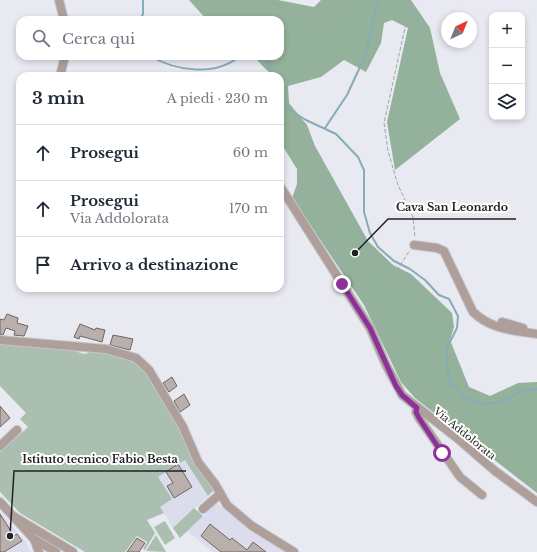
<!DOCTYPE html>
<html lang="it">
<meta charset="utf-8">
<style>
body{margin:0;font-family:"Libre Baskerville",serif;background:#f2f2f3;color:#1f2937}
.controls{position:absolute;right:12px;top:12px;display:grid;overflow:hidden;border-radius:8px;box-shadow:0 2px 6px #0003}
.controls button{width:36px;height:36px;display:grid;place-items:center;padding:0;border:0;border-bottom:1px solid #e0e1e3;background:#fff;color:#1f2937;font:20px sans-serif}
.compass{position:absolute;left:441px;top:12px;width:36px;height:36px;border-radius:50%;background:#fff;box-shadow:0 2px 6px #0003;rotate:43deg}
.stop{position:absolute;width:12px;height:12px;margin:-9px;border:3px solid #8d309a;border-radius:50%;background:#fff}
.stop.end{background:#8d309a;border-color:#fff;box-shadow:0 1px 4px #0008}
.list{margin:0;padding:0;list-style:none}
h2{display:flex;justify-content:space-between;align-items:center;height:52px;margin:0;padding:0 16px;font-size:17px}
h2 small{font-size:13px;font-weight:400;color:#747a83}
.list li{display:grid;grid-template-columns:26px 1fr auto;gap:12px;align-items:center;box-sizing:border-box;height:56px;padding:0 16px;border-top:1px solid #e0e1e3}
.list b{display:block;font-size:15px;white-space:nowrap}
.list p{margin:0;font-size:13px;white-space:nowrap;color:#747a83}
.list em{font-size:13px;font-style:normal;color:#747a83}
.icon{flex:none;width:22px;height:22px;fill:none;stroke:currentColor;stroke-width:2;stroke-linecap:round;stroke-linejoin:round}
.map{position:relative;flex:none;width:537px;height:552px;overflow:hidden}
.search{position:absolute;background:#fff;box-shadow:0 2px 6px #0003;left:16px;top:16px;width:268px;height:44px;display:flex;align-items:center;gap:10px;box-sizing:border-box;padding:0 14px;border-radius:12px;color:#747a83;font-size:15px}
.panel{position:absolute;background:#fff;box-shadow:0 2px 6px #0003;left:16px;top:72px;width:268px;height:220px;border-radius:12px}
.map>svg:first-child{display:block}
</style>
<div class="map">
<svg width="537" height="552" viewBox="0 0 537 552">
<rect width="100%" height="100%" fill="#e8e9f1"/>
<g fill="#dbdcec">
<path d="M185,460L208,496L173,528L146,484Z"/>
<path d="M217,503L248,529L287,552H213L187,531Z"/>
<path d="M0,512L25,541L31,552H0Z"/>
</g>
<g fill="#abbfb0">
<path d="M0,343L67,349L85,354L94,351L113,353L143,366L215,489L208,496L185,460L158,477L172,499L160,507L164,513L147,520L155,533L145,550L143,549L147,542L137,536L125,552H85L20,513L0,492V452L28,427L20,419L26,413L0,386Z"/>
<path d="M194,508L203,516L180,538L173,528Z"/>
<path d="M165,521L175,538L165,545L154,527Z"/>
<path d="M156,535L166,552L146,551Z"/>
</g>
<path fill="#94b19b" d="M189,0H278L314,7L321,0H411L430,28L440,73L460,119L395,170L387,122L408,28L392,20L384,23L381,43L366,72L344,60L321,77L288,86L289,103L307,125L315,146L368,241L393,265L411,274L452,313L454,327L450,340L469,387L490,396L518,383L537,382V493L415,398L401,382L364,305L292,198L297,184V169L280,142V76C269,76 261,64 254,56H280V20H207Z"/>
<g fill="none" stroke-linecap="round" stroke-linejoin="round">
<g stroke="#86acb8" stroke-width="2">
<path d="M140,20L143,14V0"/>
<path d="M150,56C176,71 215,77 240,56"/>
<path d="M263,56L268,61L271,76"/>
<path d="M280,102L282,105L306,120L336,134L358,157L364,170V212L370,233L378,247L394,261L410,269L425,280L439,295L449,299L458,316L457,328L447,348V366L450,383L467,399L486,404L507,400L521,391L537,389"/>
<path d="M325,128L347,95L366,54L377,2L379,0"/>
</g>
</g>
<g fill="#b9afad" stroke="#6e6563">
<path d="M7,314L18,318L17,323L28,326L24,336L14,335L15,331L6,328L3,335H0V319L4,320Z"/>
<path d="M80,324L95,330L96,328L105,330L102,342L80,336L79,339L74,337Z"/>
<path d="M113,335L133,339L130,350L110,345Z"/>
<path d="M172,377L177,386L169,392L163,383Z"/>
<path d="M184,394L190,405L180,412L174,401Z"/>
<path d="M0,406L10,418L0,427Z"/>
<path d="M178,464L192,487L174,498L167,486L173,483L166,472Z"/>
<path d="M0,514L14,536L17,534L22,541L4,552H0Z"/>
<path d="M210,524L230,540L232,538L247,550L253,542L266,552H221L201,536Z"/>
<path d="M137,538L145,543L139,552H127Z"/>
</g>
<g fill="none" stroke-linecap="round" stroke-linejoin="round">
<g stroke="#c4c5cc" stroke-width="10">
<g id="minor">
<path d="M59,0L64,20"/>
<path d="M60,76L65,56"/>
<path d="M280,186L370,328L386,365L402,395L457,438L495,471L537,502"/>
<path d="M414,245L437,248L444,251L473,312C492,330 513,330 537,334"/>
<path d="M502,322L523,328"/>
<path d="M0,340L106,349L136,358L149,370L183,427L198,462L215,484L227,505L252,526L294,552"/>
<path d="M417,408L416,412L419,418L460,477L482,495"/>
<path d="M0,446L17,430"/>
<path d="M0,502L34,539L39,552"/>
<path d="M203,509L220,494"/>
<path d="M13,516L73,552"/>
<path d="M34,539L56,552"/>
</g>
</g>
<g stroke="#a3a3aa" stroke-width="1" stroke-dasharray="4 2" stroke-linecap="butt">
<path d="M249,0H250"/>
<path d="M260,0L291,8L311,17L314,25H321L348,0"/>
<path d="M410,0V10L404,32L384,123L388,151L398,185L413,217L415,238"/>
<path d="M342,271L340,247L326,223L313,191L303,153L295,144L299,140C310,143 313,161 317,170C326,190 339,204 351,221C363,238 374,264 393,272L397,270L410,250"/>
</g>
<use href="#minor" stroke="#af9f9a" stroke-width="8"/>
</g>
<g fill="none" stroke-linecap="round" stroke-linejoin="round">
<path stroke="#8d309a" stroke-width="5" d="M342,284L370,328L396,386L402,395L417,408L416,412L419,418L442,453"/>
</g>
<g text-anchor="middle" stroke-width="4" stroke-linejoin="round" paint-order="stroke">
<g font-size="10" fill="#212124" stroke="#fff">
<text transform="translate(465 433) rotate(39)" y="4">Via Addolorata</text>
</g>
</g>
<path fill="none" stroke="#212124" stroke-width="1.5" d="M355 253L388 219H516M10 536L14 471H186"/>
<g fill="#212124" stroke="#fff" stroke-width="1.5">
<circle cx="355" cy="253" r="4"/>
<circle cx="10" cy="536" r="4"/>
</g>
<g font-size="11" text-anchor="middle" font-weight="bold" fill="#212124" stroke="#fff" stroke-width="4" stroke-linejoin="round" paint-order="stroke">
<text x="452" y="211">Cava San Leonardo</text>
<text x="100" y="463">Istituto tecnico Fabio Besta</text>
</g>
</svg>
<div class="controls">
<button>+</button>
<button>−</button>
<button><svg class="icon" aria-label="layers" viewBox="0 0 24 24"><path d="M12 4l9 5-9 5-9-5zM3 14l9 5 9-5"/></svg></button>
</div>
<svg class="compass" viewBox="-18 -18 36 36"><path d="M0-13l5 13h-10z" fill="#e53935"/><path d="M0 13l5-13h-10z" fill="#747a83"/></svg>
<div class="stop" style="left:442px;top:453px"></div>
<div class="stop end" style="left:342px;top:284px"></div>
<div class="search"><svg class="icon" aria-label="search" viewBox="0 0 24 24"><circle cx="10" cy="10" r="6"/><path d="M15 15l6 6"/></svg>Cerca qui</div>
<section class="panel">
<h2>3 min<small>A piedi · 230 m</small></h2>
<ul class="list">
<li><svg class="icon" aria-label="ahead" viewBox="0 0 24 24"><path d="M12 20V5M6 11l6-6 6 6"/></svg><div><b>Prosegui</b></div><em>60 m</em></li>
<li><svg class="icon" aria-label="ahead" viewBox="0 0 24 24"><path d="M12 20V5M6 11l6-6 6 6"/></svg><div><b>Prosegui</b><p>Via Addolorata</p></div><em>170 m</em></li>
<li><svg class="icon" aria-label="arrive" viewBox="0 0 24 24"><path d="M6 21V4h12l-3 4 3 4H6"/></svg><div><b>Arrivo a destinazione</b></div></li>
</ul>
</section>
</div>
